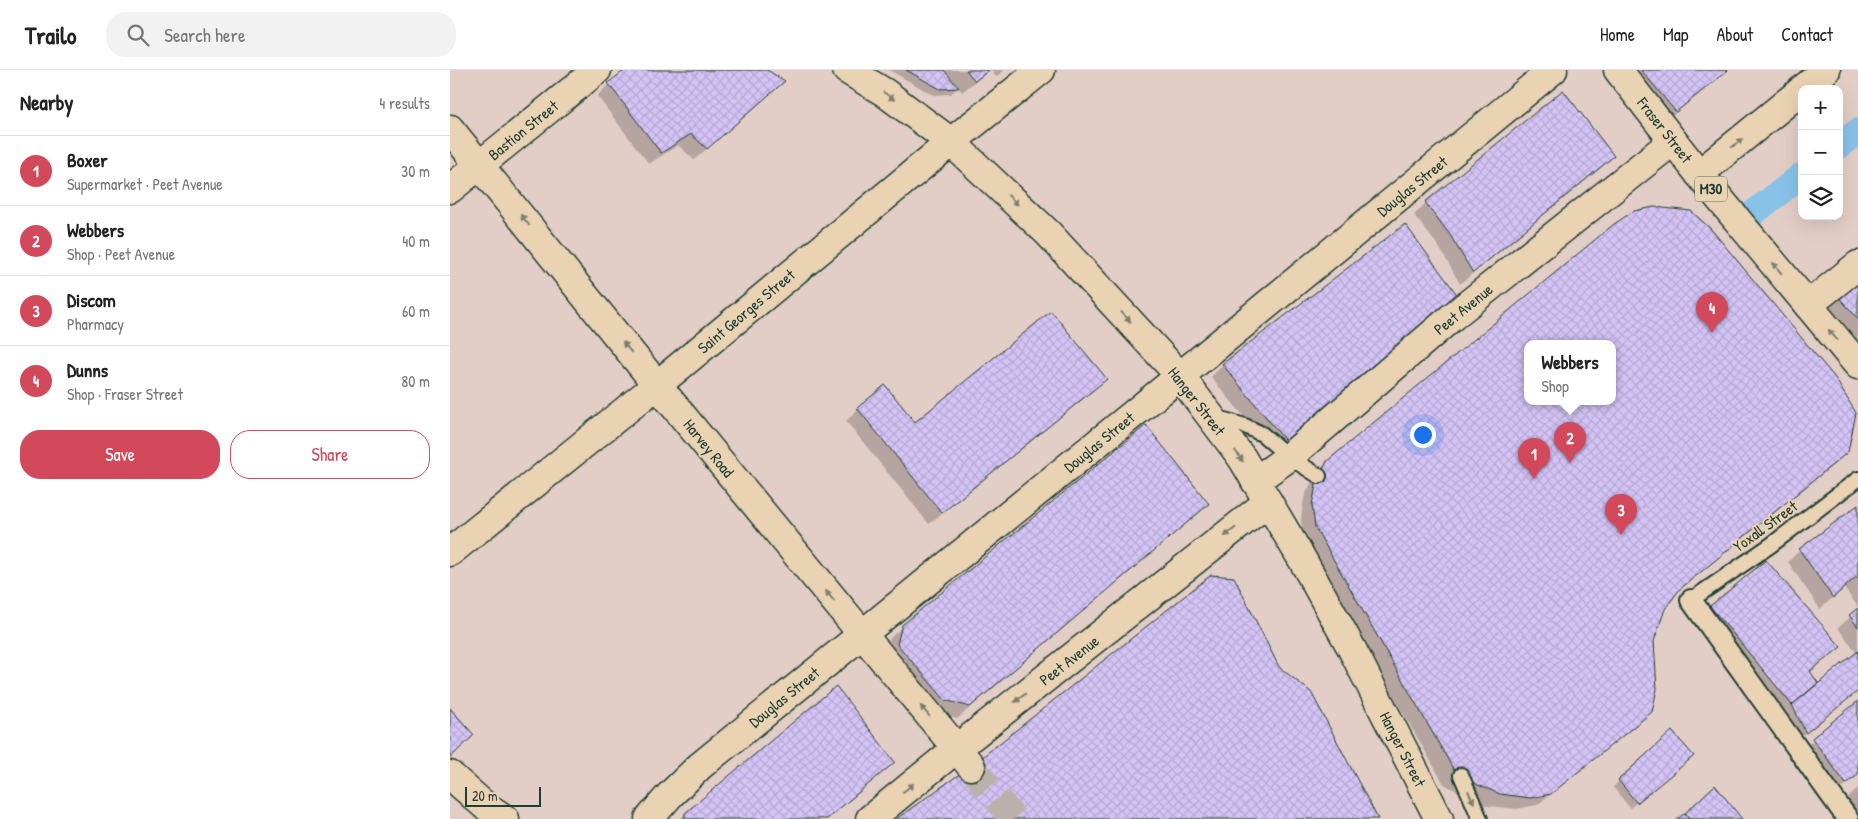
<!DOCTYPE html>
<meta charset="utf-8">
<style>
body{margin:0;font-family:"Patrick Hand",sans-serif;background:#f2f2f2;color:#222}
.controls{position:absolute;right:15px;top:15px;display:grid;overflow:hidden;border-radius:10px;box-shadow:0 5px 20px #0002}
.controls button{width:45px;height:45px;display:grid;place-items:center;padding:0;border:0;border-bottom:1px solid #e0e0e0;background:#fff;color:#222;font:25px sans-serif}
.scale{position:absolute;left:15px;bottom:12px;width:76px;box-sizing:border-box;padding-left:5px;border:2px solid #1f3d34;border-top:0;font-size:14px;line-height:18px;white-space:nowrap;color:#1f3d34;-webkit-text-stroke:4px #ead3b3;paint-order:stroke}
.you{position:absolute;left:972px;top:364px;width:18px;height:18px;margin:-12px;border:4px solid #fff;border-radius:50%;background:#1a73e8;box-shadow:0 0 0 8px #1a73e833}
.badge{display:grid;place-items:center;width:32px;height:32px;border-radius:50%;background:#d1495b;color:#fff;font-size:16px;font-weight:700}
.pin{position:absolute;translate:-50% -41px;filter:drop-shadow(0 1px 2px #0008)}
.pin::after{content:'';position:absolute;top:26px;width:18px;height:15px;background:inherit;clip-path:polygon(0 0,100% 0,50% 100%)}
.popup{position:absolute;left:1074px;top:270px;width:92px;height:65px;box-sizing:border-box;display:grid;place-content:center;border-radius:10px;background:#fff;filter:drop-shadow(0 1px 4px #0005);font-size:16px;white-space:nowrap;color:#767676}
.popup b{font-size:19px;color:#222}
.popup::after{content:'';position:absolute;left:50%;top:100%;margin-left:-10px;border:10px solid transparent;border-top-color:#fff}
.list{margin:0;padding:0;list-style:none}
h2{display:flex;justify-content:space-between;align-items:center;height:65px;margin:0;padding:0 20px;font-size:21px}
h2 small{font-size:16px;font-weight:400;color:#767676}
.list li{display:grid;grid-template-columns:32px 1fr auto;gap:15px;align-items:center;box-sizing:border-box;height:70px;padding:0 20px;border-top:1px solid #e0e0e0}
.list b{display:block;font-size:19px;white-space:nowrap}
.list p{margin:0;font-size:16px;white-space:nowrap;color:#767676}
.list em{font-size:16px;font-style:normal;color:#767676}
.actions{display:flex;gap:10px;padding:15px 20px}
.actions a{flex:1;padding:11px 0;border:1px solid #d1495b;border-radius:20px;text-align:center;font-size:18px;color:#d1495b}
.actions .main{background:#d1495b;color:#fff}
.icon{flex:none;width:28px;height:28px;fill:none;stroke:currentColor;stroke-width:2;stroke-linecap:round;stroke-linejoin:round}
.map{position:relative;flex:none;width:1408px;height:749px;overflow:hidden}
header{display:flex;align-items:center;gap:30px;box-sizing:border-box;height:70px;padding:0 25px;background:#fff;border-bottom:1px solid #e0e0e0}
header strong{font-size:24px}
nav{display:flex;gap:28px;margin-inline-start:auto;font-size:18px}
.search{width:350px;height:45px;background:#f2f2f2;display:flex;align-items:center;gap:12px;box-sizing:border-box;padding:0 18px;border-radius:20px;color:#767676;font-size:19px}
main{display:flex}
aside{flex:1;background:#fff}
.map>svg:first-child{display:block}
</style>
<header>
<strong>Trailo</strong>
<div class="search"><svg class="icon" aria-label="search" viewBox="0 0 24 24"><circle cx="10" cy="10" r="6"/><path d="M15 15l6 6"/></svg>Search here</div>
<nav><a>Home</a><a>Map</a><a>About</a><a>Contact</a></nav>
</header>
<main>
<aside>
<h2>Nearby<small>4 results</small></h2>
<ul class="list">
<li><span class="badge">1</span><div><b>Boxer</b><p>Supermarket · Peet Avenue</p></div><em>30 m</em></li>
<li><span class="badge">2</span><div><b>Webbers</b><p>Shop · Peet Avenue</p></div><em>40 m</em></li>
<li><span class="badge">3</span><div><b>Discom</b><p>Pharmacy</p></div><em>60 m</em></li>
<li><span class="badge">4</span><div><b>Dunns</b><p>Shop · Fraser Street</p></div><em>80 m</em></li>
</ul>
<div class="actions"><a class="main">Save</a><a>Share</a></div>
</aside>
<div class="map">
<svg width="1408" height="749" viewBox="0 0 1408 749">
<defs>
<pattern id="building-cross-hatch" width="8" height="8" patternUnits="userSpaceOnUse" patternTransform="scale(1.25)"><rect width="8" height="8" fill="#d4c3f5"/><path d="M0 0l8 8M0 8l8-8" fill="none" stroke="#b6a8d3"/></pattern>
</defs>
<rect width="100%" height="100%" fill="#e3cec7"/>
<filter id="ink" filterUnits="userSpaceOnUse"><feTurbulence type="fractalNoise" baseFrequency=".02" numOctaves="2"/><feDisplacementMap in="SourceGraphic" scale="10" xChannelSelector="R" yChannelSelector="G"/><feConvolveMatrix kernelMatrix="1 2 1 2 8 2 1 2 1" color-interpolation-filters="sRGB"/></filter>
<g filter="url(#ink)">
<g fill="#0003" fill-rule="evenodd">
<path d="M177,0H315L322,22L244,90L228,75L199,94L147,26L159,14Z"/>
<path d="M439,0H540L512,22L508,17L501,24L483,25Z"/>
<path d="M541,0H554L546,7Z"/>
<path d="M1169,0H1279L1213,53Z"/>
<path d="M1163,86L1151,98L1010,214L989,177L964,145L976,133Z"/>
<path d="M1165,155L1397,381L1385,394L1224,524L1213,539L1203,571L1201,641L1188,654L1087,735L1067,739L1038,736L1016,726L994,714L853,469L851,448L854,428L865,404L878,392ZM1078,274H1162V332H1078Z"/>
<path d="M955,156L831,391L761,307L773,295Z"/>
<path d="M1408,205V275L1374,235Z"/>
<path d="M655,309L643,321L479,454L396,351L408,339L465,354Z"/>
<path d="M757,434L507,649L483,642L435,586L440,568L453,556Z"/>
<path d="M1408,436V537L1394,518L1370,539L1338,492L1350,480Z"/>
<path d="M1316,492L1389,577L1360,603L1366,613L1358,621L1359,623L1407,583L1388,558L1408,540V621L1349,668L1336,641L1330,646L1249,549Z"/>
<path d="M1408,632V705L1386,723L1354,678Z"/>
<path d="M443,692L378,749H230L235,744Z"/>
<path d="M1236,692L1180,738L1163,717L1169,711Z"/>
<path d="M1408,718V749H1403L1400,746L1401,732L1397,729Z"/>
</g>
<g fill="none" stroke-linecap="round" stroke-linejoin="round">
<g stroke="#89c2e8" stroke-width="26">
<path d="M1389,76L1408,61"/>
<path d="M1302,144L1352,105"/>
</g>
</g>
<g fill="url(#building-cross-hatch)" stroke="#1f3d34" fill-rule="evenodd">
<path d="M175,0H317L335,11L257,79L241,64L211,83L158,13Z"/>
<path d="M456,0H494L509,18L490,19Z"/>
<path d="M516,0H539L525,11Z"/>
<path d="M1191,0H1278L1226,42Z"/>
<path d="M1113,20L1164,86L1023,203L1000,165L975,132Z"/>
<path d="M1204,137L1241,141L1260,158L1385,308L1406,343L1398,382L1230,519L1215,539L1204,571L1207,619L1202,642L1101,724L1080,728L1050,724L1028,715L1005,702L865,457L862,435L866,415L877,391L1164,154L1184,141ZM1078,274H1162V332H1078Z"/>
<path d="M955,154L1011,230L843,380L772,294Z"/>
<path d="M1408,203V249L1385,223Z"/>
<path d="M601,241L657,309L492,443L407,338L435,315L465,352Z"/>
<path d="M696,355L759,434L520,637L495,630L447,574L452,555Z"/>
<path d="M1408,435V509L1406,507L1383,528L1349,479Z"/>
<path d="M1316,490L1391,577L1360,601L1368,613L1342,635L1260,536Z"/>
<path d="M761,505L784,507L829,597L861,622L928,749H446L521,696Z"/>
<path d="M1408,538V557L1399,545Z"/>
<path d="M1408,581V621L1356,663L1342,635Z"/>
<path d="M386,616L445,692L377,749H235V743Z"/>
<path d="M1408,631V705L1396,714L1362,668Z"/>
<path d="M0,638L24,665L0,688Z"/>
<path d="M1222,661L1244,686L1187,733L1168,710Z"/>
<path d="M1265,715L1292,749H1240L1235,743Z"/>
<path d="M1235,743L1240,749H1227Z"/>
</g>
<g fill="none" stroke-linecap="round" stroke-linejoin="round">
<path stroke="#bcb1aa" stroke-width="28" stroke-dasharray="28 14" stroke-linecap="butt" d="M521,696L563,749"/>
<g stroke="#1f3d34" stroke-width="18">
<g id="service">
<path d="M765,347L795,356L812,364L839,387L869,406"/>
<path d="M1241,530L1321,475L1408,409"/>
<path d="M1011,705L1030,749"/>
</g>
</g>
<g stroke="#1f3d34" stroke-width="24">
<path id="pedestrian" d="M1241,530L1398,749"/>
</g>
<g stroke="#1f3d34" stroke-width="31">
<g id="minor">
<path d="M1353,19L1376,0"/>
<path d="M1249,104L1352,20"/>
<path d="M0,119L147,0"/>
<path d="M1358,235L1408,195"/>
<path d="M805,411L839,387L1002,247L1223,71"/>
<path d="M0,482L207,315"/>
<path d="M0,705L34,735L55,749"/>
<path d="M199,749L220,725L250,696L730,306L1103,0"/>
<path d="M420,749L506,679L818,432"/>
</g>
</g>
<g stroke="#1f3d34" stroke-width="31">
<path id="tertiary" d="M207,315L501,72L591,0"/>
</g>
<g stroke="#1f3d34" stroke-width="31">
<g id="secondary">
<path d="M397,0L434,22L501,72L598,163L730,306L792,388L852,489L902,579L989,749"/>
<path d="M0,59L207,315L521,696"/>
</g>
</g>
<g stroke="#1f3d34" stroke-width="31">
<path id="primary" d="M1168,0L1249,104L1408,295"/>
</g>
<use href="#service" stroke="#ead3b3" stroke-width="14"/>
<use href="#pedestrian" stroke="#ead3b3" stroke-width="20"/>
<use href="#minor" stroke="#ead3b3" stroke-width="28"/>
<use href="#tertiary" stroke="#ead3b3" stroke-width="28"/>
<use href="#secondary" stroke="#ead3b3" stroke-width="28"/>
<use href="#primary" stroke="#ead3b3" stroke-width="28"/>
</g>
<defs><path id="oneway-solid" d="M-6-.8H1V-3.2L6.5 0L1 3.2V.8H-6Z" transform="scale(1.25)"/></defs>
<g fill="#7a806d">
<use href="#oneway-solid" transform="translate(439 26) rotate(35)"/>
<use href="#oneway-solid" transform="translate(1287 73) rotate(-39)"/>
<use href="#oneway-solid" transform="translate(563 130) rotate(44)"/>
<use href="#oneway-solid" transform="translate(75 150) rotate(-129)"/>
<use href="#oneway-solid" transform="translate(1327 198) rotate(-130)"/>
<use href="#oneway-solid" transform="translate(676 247) rotate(47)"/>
<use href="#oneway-solid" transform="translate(1383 265) rotate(-130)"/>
<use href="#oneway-solid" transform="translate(177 277) rotate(-129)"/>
<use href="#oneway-solid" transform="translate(789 386) rotate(55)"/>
<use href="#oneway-solid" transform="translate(780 462) rotate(142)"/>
<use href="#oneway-solid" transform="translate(380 526) rotate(-129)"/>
<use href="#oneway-solid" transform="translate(570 628) rotate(142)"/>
<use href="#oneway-solid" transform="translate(475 641) rotate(-130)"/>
<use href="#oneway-solid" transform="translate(458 718) rotate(-39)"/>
<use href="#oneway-solid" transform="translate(1021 727) rotate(65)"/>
</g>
</g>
<g text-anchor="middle" stroke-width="4" stroke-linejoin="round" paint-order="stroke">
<rect fill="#ead3b3" stroke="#5c6a5a" stroke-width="1" x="1245" y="106.5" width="32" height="25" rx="4"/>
<g font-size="15" font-weight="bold" fill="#1f3d34">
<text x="1261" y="124">M30</text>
</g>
<g font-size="16" fill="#1f3d34" stroke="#ead3b3">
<text transform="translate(73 60) rotate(-39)" y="6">Bastion Street</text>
<text transform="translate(1215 60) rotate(52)" y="6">Fraser Street</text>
<text transform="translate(962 116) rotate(-39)" y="6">Douglas Street</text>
<text transform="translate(1013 239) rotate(-39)" y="6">Peet Avenue</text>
<text transform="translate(296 241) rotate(-40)" y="6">Saint Georges Street</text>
<text transform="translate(747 331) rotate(52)" y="6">Hanger Street</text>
<text transform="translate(649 372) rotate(-39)" y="6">Douglas Street</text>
<text transform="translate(259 378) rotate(51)" y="6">Harvey Road</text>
<text transform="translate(1315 456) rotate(-36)" y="6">Yoxall Street</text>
<text transform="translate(619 590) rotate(-38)" y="6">Peet Avenue</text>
<text transform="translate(334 627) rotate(-39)" y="6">Douglas Street</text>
<text transform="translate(953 679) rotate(63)" y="6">Hanger Street</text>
</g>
</g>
</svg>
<div class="controls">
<button>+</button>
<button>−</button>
<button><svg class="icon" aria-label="layers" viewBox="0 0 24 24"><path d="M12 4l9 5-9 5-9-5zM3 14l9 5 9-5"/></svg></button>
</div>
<div class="scale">20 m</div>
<div class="you"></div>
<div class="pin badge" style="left:1084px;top:409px">1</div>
<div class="pin badge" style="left:1120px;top:393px">2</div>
<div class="popup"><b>Webbers</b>Shop</div>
<div class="pin badge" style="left:1171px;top:465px">3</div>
<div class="pin badge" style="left:1262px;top:263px">4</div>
</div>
</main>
